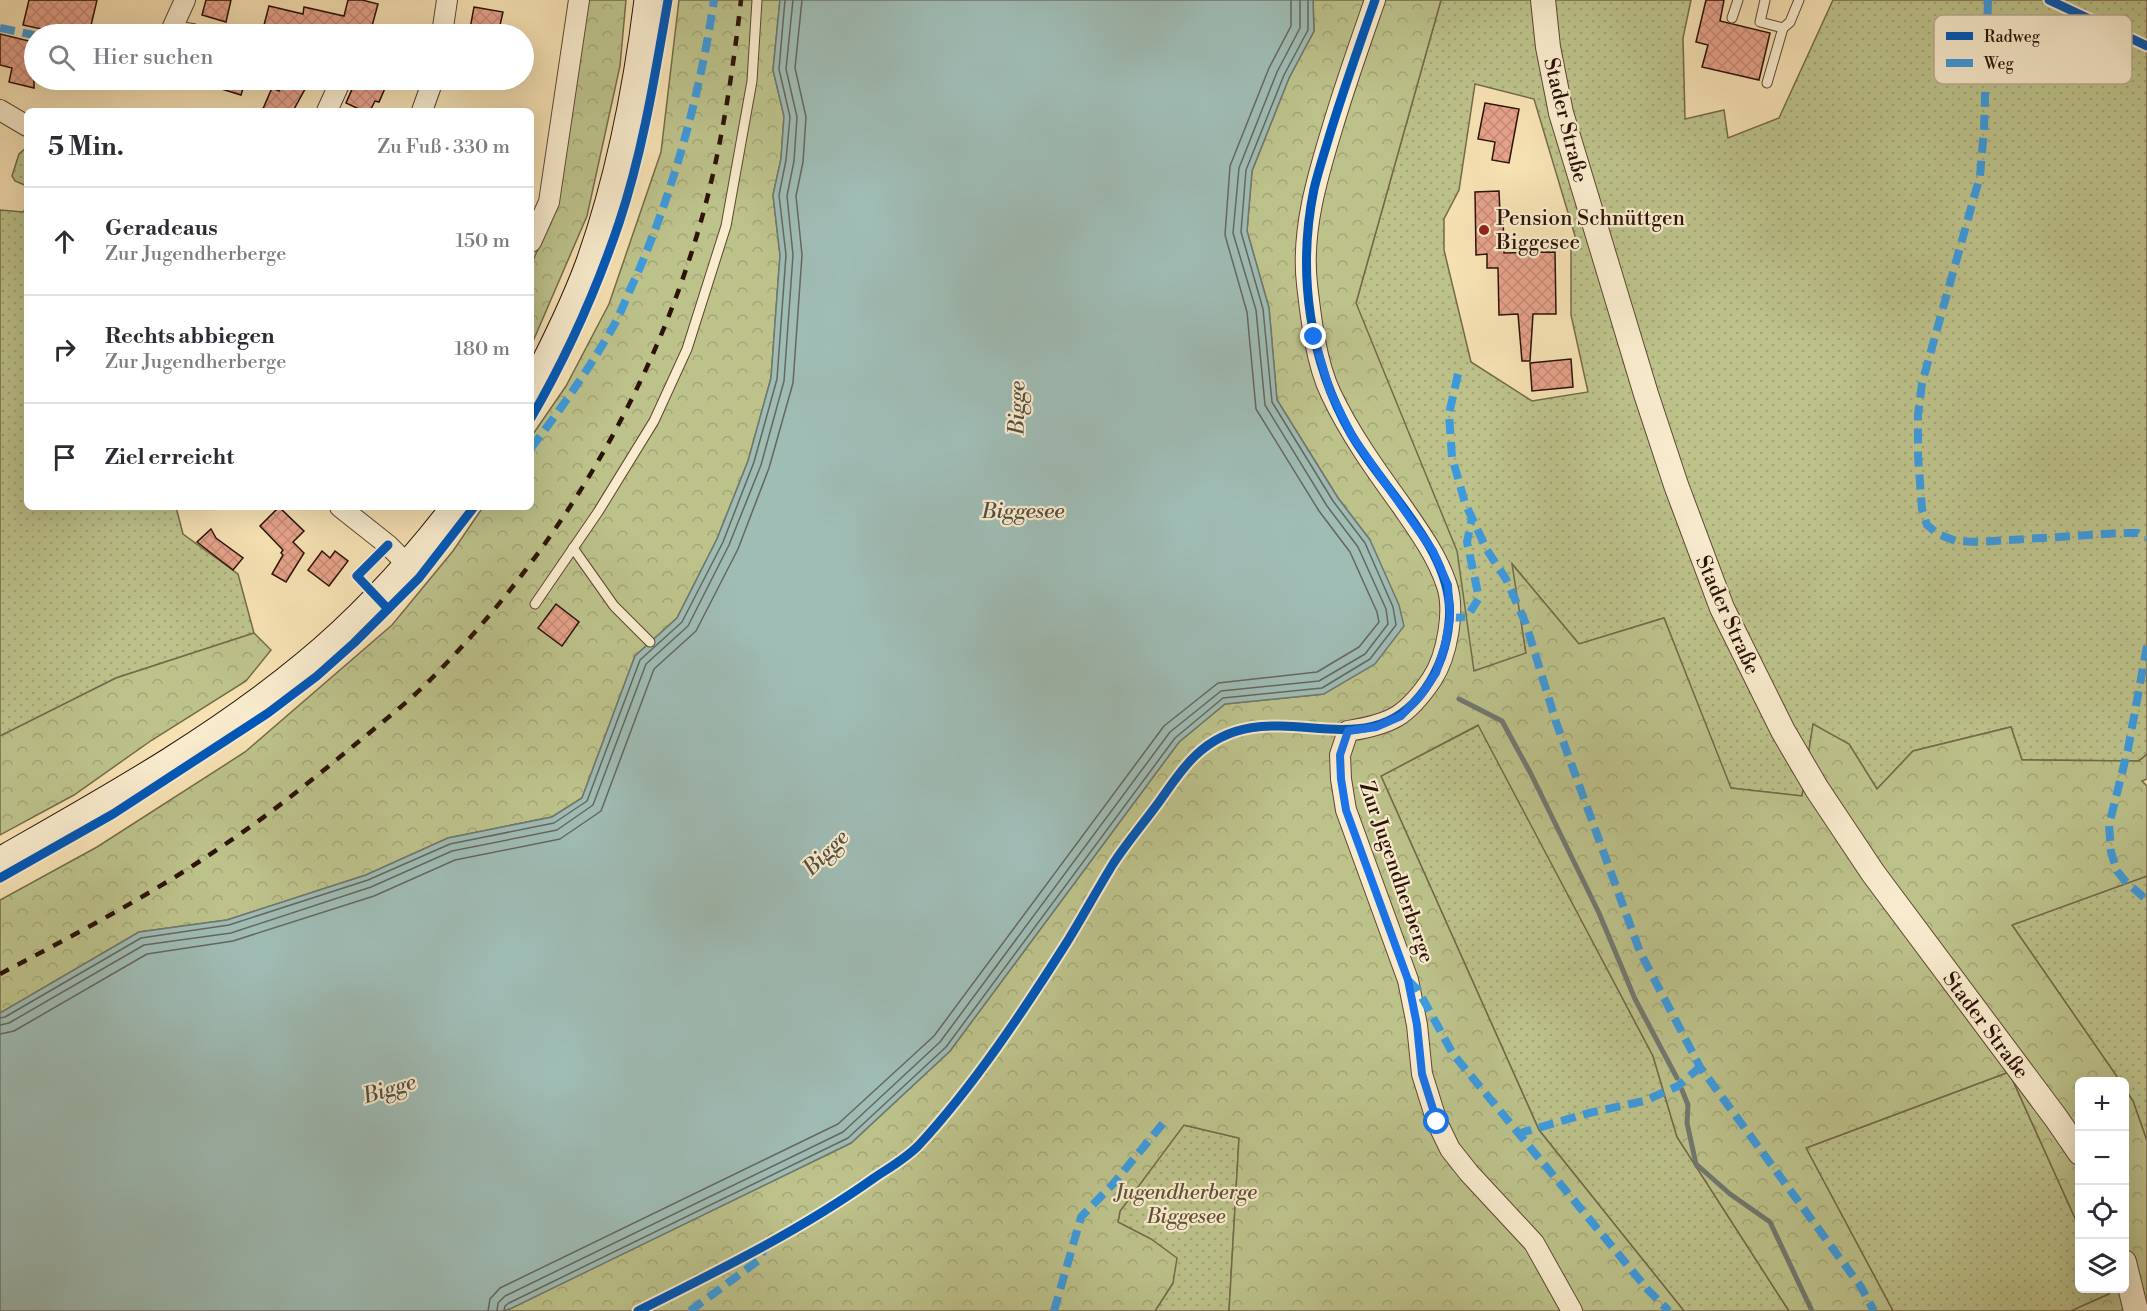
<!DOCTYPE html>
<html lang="de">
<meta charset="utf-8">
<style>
body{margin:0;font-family:"Libre Bodoni",serif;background:#f7f7f7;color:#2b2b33}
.controls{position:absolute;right:18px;bottom:18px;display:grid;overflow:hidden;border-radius:9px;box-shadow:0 6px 24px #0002}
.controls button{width:54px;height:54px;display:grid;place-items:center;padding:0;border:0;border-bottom:2px solid #e1e1e2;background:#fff;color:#2b2b33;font:30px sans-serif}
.stop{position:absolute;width:18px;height:18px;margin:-14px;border:4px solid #1a73e8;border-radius:50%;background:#fff}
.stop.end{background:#1a73e8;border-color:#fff;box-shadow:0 2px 6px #0008}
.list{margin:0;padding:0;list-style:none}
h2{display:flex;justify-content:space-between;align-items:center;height:78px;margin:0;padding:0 24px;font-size:26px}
h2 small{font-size:20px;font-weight:400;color:#7c7c81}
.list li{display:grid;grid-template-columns:39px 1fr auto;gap:18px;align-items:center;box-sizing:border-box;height:108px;padding:0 24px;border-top:2px solid #e1e1e2}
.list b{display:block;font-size:22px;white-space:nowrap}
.list p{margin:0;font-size:20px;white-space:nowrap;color:#7c7c81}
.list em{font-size:20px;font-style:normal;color:#7c7c81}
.icon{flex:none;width:33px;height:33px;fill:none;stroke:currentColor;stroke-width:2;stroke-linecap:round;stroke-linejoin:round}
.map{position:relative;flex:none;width:2147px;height:1311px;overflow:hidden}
.search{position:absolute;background:#fff;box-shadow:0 6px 24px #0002;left:24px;top:24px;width:510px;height:66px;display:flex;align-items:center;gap:15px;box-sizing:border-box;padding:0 21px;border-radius:33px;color:#7c7c81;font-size:22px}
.panel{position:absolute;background:#fff;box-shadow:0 6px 24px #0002;left:24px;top:108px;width:510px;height:402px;border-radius:9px}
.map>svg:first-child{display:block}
</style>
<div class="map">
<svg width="2147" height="1311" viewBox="0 0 2147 1311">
<defs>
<pattern id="grass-dots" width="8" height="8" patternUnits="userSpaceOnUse" patternTransform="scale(1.5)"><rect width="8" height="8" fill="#bdc28b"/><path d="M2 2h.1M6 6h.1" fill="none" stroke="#a3a676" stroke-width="1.8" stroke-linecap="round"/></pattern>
<pattern id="forest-crowns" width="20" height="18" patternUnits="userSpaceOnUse" patternTransform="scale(1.5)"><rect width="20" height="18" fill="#bdc28b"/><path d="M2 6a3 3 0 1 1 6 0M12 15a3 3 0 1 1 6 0" fill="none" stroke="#a3a676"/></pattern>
<pattern id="building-cross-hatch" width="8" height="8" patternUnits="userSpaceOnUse" patternTransform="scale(1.5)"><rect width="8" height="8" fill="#e6a28a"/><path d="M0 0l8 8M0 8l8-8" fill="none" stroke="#c58a76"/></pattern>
</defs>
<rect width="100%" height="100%" fill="#f6e1b3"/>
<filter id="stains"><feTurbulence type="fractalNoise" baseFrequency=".00333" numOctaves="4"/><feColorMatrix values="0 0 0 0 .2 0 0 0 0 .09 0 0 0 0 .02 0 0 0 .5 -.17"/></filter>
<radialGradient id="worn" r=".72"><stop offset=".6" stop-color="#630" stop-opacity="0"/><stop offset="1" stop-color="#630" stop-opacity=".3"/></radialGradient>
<g fill="url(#grass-dots)" stroke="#746a4a" stroke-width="1.5" fill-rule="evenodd">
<path d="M1441,0H1691L1683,38L1685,119L1724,110L1728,138L1779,118L1833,0H2147V754L2139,761L2022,760L2011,727L1913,751L1877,789L1849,744L1813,725L1802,796L1730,788L1664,618L1579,644L1513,565L1526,654L1474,671L1356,303ZM1475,84L1534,99L1578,246L1571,248V315L1588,392L1532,401L1471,362L1444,250V219L1459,190Z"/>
<path d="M27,147V186L15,181L12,176L19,154Z"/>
<path d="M27,207V507H176L183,534L238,574L254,633L116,678L0,736V210L23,212Z"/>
<path d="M1479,725L1653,1056L1677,1137L1789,1311H1684L1539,1130L1381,776Z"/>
<path d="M2147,876V1141L2133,1101L2125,1089L2124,1082L2120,1081L2012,925Z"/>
<path d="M2009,1072L2079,1227L2080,1288L2107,1289L2109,1294L2071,1311H1893L1806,1148Z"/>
<path d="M1183,1125L1239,1138L1229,1311H1155L1173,1283L1118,1222L1120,1211Z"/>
</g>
<g fill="url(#forest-crowns)" stroke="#746a4a" stroke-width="1.5">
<path d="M587,0H626L620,66L587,216L531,346V265L556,207Z"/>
<path d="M679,0H780L773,70L784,116L781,159L773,195L780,255L771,378L748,461L717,539L677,618L635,656L582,798L552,817L448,838L366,875L227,920L139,932L0,1013V900L97,847L245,752L392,625L453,551L483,507H531V437L566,386L609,304L661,152Z"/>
<path d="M1313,0H1441L1356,303L1457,551L1474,671L1526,653L1512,564L1579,644L1664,618L1731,788L1802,796L1813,724L1849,744L1877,789L1913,751L2011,727L2022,760L2139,761L2147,754V779L2142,781L2147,786V876L2012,925L2120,1081L2080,1082L2079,1227L2009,1072L1806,1148L1893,1311H1789L1677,1137L1653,1056L1478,725L1381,776L1539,1130L1684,1311H1229L1239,1138L1184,1125L1120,1211L1118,1222L1151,1239L1177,1258L1173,1283L1155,1311H504L851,1143L950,1051L1179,742L1225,704L1324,694L1370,540L1338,498L1277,400L1269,308L1247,231L1252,171L1289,78L1314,31Z"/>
<path d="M254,633L271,650L246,681L152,740L74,795L0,835V736L116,678Z"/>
<path d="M2125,1089L2133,1101L2147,1141V1311H2071L2109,1294L2107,1289L2124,1288Z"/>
</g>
<path fill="#9fbcb5" stroke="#717870" stroke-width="1.5" d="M780,0H1313L1314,31L1289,78L1252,171L1247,231L1269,308L1277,400L1338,498L1370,540L1399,605L1404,626L1375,664L1324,694L1225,704L1179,742L950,1051L851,1143L510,1309L502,1311H0V1013L139,932L227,920L366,875L448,838L552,817L582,798L635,656L677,618L717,539L748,461L771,378L780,255L773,195L781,159L784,116L773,70Z"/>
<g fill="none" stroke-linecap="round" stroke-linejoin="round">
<g stroke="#66675e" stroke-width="1.5">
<path d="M0,1018L5,1017L141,938L229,925L368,880L450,844L554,823L587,801L640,660L682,622L723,542L754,462L777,379L786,255L779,195L786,160L790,117L779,69L785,0"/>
<path d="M0,1025L9,1023L144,945L231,933L371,887L452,851L557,830L593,805L646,664L688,626L729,545L761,465L784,381L793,255L787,196L794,161L797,117L786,69L793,0"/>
<path d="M0,1034L14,1031L147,954L233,941L374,896L455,860L560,839L601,811L654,669L696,631L738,549L769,468L793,383L802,255L796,196L803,162L806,117L795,68L802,0"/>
<path d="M488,1311L490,1299L500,1288L838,1124L934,1036L1164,726L1218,683L1317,672L1359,647L1379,622L1377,612L1350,552L1319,511L1256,409L1247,312L1225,235L1230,166L1269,68L1291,26V0"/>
<path d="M497,1311L498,1303L505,1296L843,1132L940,1042L1170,732L1221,691L1319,681L1365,654L1388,624L1386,609L1358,547L1327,506L1265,405L1256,310L1233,233L1239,168L1277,72L1300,28V0"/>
<path d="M504,1311L505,1306L509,1303L848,1138L946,1047L1175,738L1223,698L1322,688L1370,659L1396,625L1393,607L1365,543L1333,501L1272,402L1263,309L1241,232L1246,170L1284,75L1308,30V0"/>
</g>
<g stroke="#717870" stroke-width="5">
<path d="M1459,699L1502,721L1531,774L1599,913L1635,999L1677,1078"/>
<path d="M1682,1090L1688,1105L1687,1123L1696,1164L1730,1194L1770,1222L1812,1311"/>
</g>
</g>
<g fill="url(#building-cross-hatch)" stroke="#2c1208" stroke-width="1.5">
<path d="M29,0H97L89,34H64L23,25Z"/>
<path d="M206,0H231L226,22L202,15Z"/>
<path d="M348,0H362L378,4L372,26L361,34L341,32V34L319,30L318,34H315L291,29L290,32L264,25L269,6L303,14L304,7L344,16Z"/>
<path d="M1706,0H1724L1720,21L1770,33L1759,80L1702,67L1708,45L1696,42Z"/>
<path d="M474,7L503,12L498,34H469Z"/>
<path d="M0,34L29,41L25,58L34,61V88L9,82L12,68L0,65Z"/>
<path d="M202,80H236L245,82L241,95L202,83Z"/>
<path d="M267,80H310L293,111H262L272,88L279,91L281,86Z"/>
<path d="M356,80H371L386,86L379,102L375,101L370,111H363L346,103Z"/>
<path d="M1485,103L1519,109L1509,163L1492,160L1495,142L1478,139Z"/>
<path d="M1499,191L1500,212H1503L1504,253L1555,252L1556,314H1533L1530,361H1522L1518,314L1499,315L1498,268H1487V254L1476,255L1475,192Z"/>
<path d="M1571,359L1573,387L1532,391L1530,363Z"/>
<path d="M279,507L304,531L293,542L304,553L286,582L272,574L283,555L281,553L283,550L260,526Z"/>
<path d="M211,529L216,538L243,558L233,570L197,542Z"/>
<path d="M322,551L330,558L335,551L348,561L329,586L308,570Z"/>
<path d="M556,604L579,622L562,646L538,628Z"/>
</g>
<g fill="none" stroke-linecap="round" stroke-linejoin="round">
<g stroke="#5e4633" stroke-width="11">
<g id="service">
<path d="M1765,0L1760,22L1783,28L1767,83"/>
<path d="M1732,18L1738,0"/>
<path d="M1783,28L1790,22L1799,0"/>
<path d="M573,548L614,606L650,642"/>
<path d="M535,604L598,512L654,421L687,349L726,226L752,81L757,0"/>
</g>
</g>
<g stroke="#5e4633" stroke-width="22">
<g id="minor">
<path d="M185,0L171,31L192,34"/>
<path d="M1375,0C1360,43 1345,85 1332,129C1317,178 1301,232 1307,284C1311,319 1316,363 1331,394C1350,434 1375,469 1401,505C1418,530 1436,554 1446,583C1456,609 1447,656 1432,679C1407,716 1392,724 1348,731L1340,755L1341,779L1346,810L1408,980L1417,1025L1422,1074L1437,1122L1450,1149L1469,1173L1534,1243L1572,1311"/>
<path d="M442,34L447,0"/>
<path d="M0,110L27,126"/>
<path d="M327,111L341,80"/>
<path d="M422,111L433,80"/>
<path d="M531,242L549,202L579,0"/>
<path d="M340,507L388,545L408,565"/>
</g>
</g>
<g stroke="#5e4633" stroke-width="26">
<g id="tertiary">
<path d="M1543,0L1548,47L1561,113L1646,394L1676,485L1722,608L1783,731L1817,789L1873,873L2056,1118L2080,1153"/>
<path d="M2124,1262L2136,1311"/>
</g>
</g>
<g stroke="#2c1208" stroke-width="29">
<g id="secondary">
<path d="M531,390C553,348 574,306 590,262C620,177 637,89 648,0"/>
<path d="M0,861C105,801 212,742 305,665C361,619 411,564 455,507"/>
</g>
</g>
<use href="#service" stroke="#f9ecce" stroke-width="9"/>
<use href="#minor" stroke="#f9ecce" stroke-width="20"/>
<use href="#tertiary" stroke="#f9ecce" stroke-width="24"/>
<use href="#secondary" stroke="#f9ecce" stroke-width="27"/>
<path stroke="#2c1208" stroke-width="4.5" stroke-dasharray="10 10" stroke-linecap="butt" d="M0,974C76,934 153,894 224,845C269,815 311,781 352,747C380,724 410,701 435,675C555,553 648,398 697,235C720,158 732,79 741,0"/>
<g stroke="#3d9add" stroke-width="8" stroke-dasharray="15 8" stroke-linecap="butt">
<path d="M1988,0L1984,129L1980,176L1922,383L1918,415V456L1922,509L1927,525L1938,534L1956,541L1979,542L2120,533H2138L2147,538"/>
<path d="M0,28L34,35"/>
<path d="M1458,374L1449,414L1452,457L1465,503L1487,550L1506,579L1526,624L1556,722L1640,952L1700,1067L1861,1287L1874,1311"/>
<path d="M531,448C561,409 589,369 613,327C622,311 628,293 636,277C674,189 700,95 714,0"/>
<path d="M1450,618L1467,617L1479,598L1467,542L1472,518"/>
<path d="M2147,646L2128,749L2109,825L2111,852L2117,871L2126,882L2147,900"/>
<path d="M1408,980L1418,990L1453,1054L1648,1290L1669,1311"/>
<path d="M1517,1134L1589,1113L1644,1101L1678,1086L1700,1067"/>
<path d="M690,1311L759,1260L765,1247"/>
<path d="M1054,1311L1081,1217L1113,1184L1165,1121"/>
</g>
<g stroke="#f9ecce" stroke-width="13">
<g id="cycleway">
<path d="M2049,0L2147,46"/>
<path d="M531,418C567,356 596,291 619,223C643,151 655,75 668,0"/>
<path d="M388,609L357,576L388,545"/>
<path d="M0,878L113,814L268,713L317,676L354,643L419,578L474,507"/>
<path d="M638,1311C718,1271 801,1230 874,1178C889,1168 905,1159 918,1146C973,1087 1024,1010 1067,942C1083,916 1097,890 1113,864C1126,844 1142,825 1156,806C1168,790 1180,770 1195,756C1269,684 1364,776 1425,689C1439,669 1447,646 1449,622C1457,554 1383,490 1351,434C1309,361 1297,271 1314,189C1318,172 1324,154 1329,137C1343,91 1359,46 1375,0"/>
</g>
</g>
<use href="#cycleway" stroke="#0057b8" stroke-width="9"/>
</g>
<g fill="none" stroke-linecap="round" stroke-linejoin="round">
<path stroke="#1a73e8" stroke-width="8" d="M1314,337L1330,391L1352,436L1433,551L1448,585L1450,618L1445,645L1436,673L1421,695L1401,716L1376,727L1348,731L1340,755L1341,779L1346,810L1408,980L1417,1025L1422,1074L1437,1122"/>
</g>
<circle fill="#8f2418" stroke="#f9ecce" stroke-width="2" cx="1484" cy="230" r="6"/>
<g text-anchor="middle" stroke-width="4.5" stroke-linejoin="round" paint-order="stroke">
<g font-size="21" fill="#2c1208" stroke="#f9ecce">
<text transform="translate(1566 120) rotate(76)" y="7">Stader Straße</text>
<text transform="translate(1728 615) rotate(66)" y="7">Stader Straße</text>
<text transform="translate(1397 872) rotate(71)" y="7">Zur Jugendherberge</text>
<text transform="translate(1986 1025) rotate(53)" y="7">Stader Straße</text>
</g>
<g font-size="21" fill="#2c1208" stroke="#f9ecce" text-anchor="start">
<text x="1496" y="225">Pension Schnüttgen<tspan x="1496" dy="24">Biggesee</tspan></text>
</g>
<g font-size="21" font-style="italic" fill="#5f5036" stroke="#f9ecce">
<text x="1186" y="1199">Jugendherberge<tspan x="1186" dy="24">Biggesee</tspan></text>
</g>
<g font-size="22" font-style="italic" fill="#544e45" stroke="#f9ecce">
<text transform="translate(1016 408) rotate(-89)" y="8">Bigge</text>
<text x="1023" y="518">Biggesee</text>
<text transform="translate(825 852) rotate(-45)" y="8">Bigge</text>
<text transform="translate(389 1088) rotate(-17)" y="8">Bigge</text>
</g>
</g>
<rect x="1934" y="15" width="198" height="69" rx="9" fill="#f9ecce" stroke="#bcab93" stroke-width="1.5"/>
<rect x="1946" y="32" width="27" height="8" fill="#0057b8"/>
<rect x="1946" y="59" width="27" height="8" fill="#3d9add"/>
<g font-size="16" fill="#2c1208">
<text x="1984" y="42">Radweg</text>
<text x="1984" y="69">Weg</text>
</g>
<rect width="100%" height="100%" filter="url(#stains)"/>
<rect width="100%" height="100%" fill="url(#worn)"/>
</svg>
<div class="controls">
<button>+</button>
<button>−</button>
<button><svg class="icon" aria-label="locate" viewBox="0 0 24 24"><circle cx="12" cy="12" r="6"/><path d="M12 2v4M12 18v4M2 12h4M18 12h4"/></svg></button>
<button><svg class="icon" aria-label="layers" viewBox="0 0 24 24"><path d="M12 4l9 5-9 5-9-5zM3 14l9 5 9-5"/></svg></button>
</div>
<div class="stop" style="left:1437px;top:1122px"></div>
<div class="stop end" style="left:1314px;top:337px"></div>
<div class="search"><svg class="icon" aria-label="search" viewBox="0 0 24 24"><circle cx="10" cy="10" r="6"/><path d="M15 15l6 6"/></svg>Hier suchen</div>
<section class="panel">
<h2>5 Min.<small>Zu Fuß · 330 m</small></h2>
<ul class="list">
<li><svg class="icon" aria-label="ahead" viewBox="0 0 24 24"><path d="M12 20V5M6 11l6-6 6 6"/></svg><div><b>Geradeaus</b><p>Zur Jugendherberge</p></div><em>150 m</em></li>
<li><svg class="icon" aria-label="right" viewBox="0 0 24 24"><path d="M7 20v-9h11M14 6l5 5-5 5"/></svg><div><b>Rechts abbiegen</b><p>Zur Jugendherberge</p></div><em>180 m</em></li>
<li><svg class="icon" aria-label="arrive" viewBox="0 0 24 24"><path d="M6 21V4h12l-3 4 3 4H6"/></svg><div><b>Ziel erreicht</b></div></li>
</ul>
</section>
</div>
